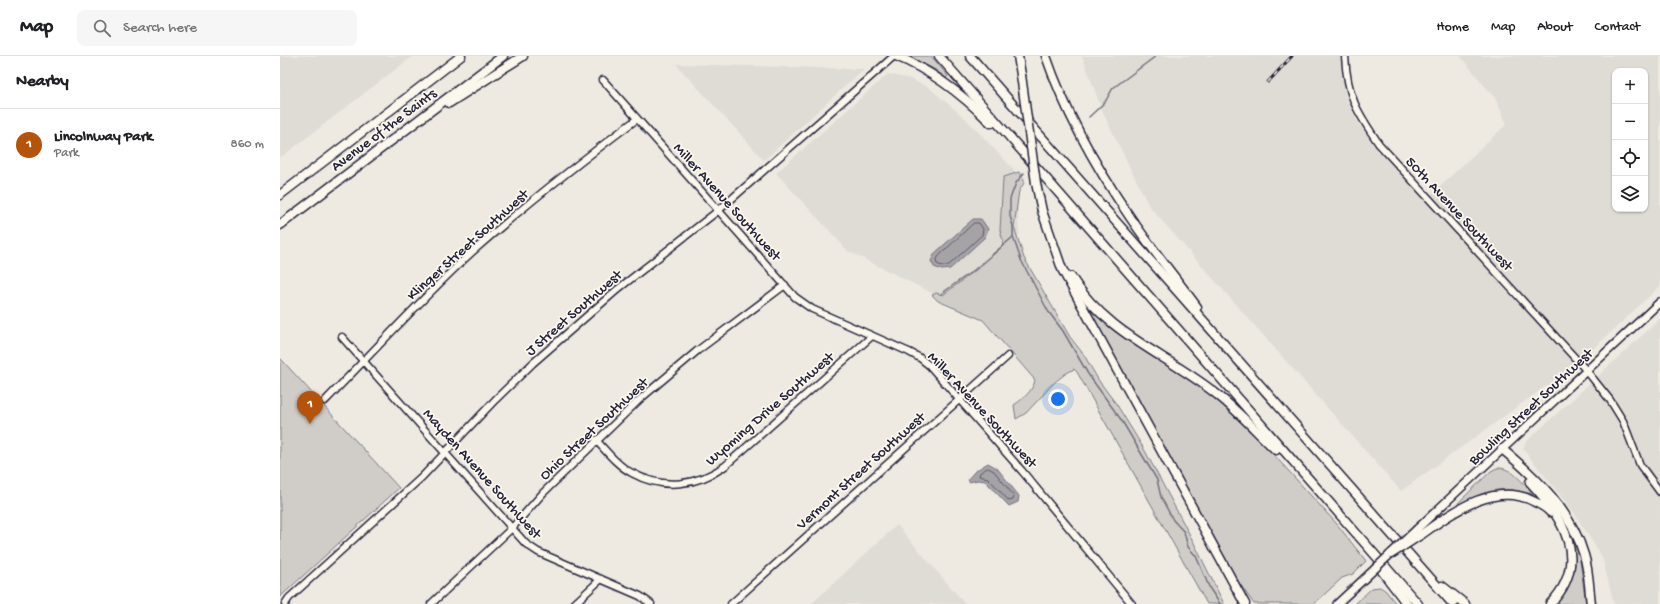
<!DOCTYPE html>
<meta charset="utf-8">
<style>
body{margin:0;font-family:"Gochi Hand",sans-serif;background:#f6f6f6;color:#202124}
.controls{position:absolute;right:12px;top:12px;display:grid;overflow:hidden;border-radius:8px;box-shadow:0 1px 3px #0004}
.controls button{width:36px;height:36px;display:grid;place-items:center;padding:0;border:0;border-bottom:1px solid #e0e0e0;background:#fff;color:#202124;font:20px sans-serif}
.you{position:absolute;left:778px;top:343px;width:14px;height:14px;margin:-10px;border:3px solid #fff;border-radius:50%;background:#1a73e8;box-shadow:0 0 0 6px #1a73e833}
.badge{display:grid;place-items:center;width:26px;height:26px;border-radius:50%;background:#b45309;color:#fff;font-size:13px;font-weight:700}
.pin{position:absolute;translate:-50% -33px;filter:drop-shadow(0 1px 2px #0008)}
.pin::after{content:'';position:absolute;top:21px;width:14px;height:12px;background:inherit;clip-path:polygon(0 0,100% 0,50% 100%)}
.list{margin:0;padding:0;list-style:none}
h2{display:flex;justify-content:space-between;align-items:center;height:52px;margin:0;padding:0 16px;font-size:17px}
h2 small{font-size:13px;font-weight:400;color:#757577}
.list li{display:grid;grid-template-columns:26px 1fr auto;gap:12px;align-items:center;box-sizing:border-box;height:72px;padding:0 16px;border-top:1px solid #e0e0e0}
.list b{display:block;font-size:15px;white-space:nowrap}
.list p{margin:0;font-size:13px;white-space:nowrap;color:#757577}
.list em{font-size:13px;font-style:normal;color:#757577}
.icon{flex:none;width:22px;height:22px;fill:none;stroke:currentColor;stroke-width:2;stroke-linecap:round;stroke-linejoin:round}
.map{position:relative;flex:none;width:1380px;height:548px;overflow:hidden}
header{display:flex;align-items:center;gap:24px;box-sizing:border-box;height:56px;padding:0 20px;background:#fff;border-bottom:1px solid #e0e0e0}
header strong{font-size:19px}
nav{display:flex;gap:22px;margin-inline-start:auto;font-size:14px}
.search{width:280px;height:36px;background:#f6f6f6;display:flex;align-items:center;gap:10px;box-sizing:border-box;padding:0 14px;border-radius:8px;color:#757577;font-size:15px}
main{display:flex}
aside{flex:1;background:#fff}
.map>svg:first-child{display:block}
</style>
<header>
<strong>Map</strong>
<div class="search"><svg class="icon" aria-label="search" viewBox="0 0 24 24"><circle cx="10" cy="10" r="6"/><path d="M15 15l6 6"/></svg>Search here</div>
<nav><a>Home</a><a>Map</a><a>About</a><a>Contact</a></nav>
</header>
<main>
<aside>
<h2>Nearby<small></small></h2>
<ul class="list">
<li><span class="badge">1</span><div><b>Lincolnway Park</b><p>Park</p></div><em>860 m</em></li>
</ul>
</aside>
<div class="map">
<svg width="1380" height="548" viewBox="0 0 1380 548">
<rect width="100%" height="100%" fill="#eeeae2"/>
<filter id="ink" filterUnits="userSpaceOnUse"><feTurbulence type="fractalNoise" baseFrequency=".025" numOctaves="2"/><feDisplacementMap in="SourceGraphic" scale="8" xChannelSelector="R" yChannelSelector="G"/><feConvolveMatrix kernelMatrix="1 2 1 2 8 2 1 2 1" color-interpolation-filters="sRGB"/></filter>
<g filter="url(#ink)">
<g fill="#dfdbd5" fill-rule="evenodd">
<path d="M0,0H133L0,102Z"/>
<path d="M802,0H1061V13L1066,41L1076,63L1099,96L1103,93L1148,141L1227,68L1215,42L1180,0H1380V230L1299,306L1121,435L869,150L824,59ZM1335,15H1365V153H1335Z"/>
<path d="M396,8L584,13L484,104Z"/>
<path d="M608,18L630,23L648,31L685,62L736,116L739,180L664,243L568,195L496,117Z"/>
<path d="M1380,263V548H1334L1322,501L1293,455L1243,393L1246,386Z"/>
<path d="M617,469L685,548H531Z"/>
</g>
<g fill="#d0cdc9" stroke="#797882">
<path d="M628,0H651L668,20L666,22L654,13Z"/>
<path d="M739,116L744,123V127L739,135L734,171L744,202L790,281L804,299L819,325L837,349L864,393L913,485L944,548H927L797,316L794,313L785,318L775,326L746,357L736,363L734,349C743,343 753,335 755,324L703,264L658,245L652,239L656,237L663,239L696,214L722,191L723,185L720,174L723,123L724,121Z"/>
<path d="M809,253L837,277L925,334L952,356L972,375L1056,467L1086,505L1073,518L1062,522L1034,548H974L958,525L813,262Z"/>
<path d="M0,302L119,432L0,541Z"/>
<path d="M1217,412C1233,411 1244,429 1254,439C1224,429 1206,433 1180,449L1178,447L1211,415Z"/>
<path d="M1287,472L1299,498L1306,548H1277C1296,521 1299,504 1287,472Z"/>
<path d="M1100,531L1106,535L1116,548H1075L1092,532Z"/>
</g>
<g fill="#a6a3a7" stroke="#716f7c">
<path d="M693,163H701L708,173L705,181L670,213L662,214L654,211L651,205L655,197Z"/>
<path d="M708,407L717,412L739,440L738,446L729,450L705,425L698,424L689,426L688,423L695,415Z"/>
</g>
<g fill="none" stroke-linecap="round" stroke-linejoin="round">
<g stroke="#575666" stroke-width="1">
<path d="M694,167H699L703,173L702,179L669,209L662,210L657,208L656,205L659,200Z"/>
<path d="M708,412L714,415L734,440L733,444L729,445L708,422L699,420L700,417Z"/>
</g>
<g stroke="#716f7c" stroke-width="1.5">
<path d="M809,61L825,46L833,32L876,0"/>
<path d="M744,117L736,127L730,143V160L733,170V181L741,204L768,255L783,275L808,318L842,365L877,424L881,441L893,464L904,476L908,491L916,500L930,533L940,548"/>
<path d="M661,238L694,214L733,181"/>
</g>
<g stroke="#22223b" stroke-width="9">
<g id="minor">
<path d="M1065,0C1067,40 1077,56 1099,88L1306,314L1330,344L1343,365L1360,409L1380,436"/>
<path d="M323,24L515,241L532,253L629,296L640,302L650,310L742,415L852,548"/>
<path d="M62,281L246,488L258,496L360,540L371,548"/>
<path d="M45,345C94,295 141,243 192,196C245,149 301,105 357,63"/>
<path d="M316,384C327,396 338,410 352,417C383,434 417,430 445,410L592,280"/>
<path d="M5,548L9,542L142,421L215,344L253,307L338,233L439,154L614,0"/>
<path d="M151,548L232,472L263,437L359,344L417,295L505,229"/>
<path d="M294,548L321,523"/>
<path d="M451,548L728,300"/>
</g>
</g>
<g stroke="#22223b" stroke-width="10">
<g id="major">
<path d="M1137,473L1380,246"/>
<path d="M1057,548L1084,523"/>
</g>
</g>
<g stroke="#22223b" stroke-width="11">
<g id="highway">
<path d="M616,0C653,15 683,39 711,67"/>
<path d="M659,0L1138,548"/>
<path d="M690,0L1173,548"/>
<path d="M738,0L741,19"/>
<path d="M766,0C786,58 816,111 850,161C871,192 895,221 917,251"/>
<path d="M169,47L243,0"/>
<path d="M0,139L181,0"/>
<path d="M762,155L782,213L965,548"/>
<path d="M0,169L223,0"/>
<path d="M791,221C828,280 888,298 939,340C959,356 977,376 996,394"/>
<path d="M1222,393C1256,421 1292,456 1304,499C1309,515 1309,532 1311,548"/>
<path d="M1250,426C1283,461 1311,506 1270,548"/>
<path d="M1142,478C1173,456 1216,424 1255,446C1261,449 1266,451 1270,456"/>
<path d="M1102,515L1127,548"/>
<path d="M1162,530L1185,548"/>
</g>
</g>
<use href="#minor" stroke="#fbf7ec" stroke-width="6"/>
<use href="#major" stroke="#fbf7ec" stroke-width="7"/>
<use href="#highway" stroke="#fbf7ec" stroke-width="8"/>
<g stroke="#22223b" stroke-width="3">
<path id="rail" d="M988,26L1012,0"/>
</g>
<use href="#rail" stroke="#fbf7ec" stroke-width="1.5" stroke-dasharray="4.5" stroke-linecap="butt"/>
<g stroke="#22223b" stroke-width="10" stroke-linecap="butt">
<path id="major-bridge" d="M1084,523L1137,473"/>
</g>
<g stroke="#22223b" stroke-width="11" stroke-linecap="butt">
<g id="highway-bridge">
<path d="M741,19L756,127L762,155"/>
<path d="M1111,498L1142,478"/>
</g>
</g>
<use href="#major-bridge" stroke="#fbf7ec" stroke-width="7"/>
<use href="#highway-bridge" stroke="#fbf7ec" stroke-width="8"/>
</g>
</g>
<g text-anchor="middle" stroke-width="3.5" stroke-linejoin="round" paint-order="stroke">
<g font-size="15" fill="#22223b" stroke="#fbf7ec">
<text transform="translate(103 73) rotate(-37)" y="5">Avenue of the Saints</text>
<text transform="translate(448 145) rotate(48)" y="5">Miller Avenue Southwest</text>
<text transform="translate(1180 157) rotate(47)" y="5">50th Avenue Southwest</text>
<text transform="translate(187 188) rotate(-42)" y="5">Klinger Street Southwest</text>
<text transform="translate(293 256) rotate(-41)" y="5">J Street Southwest</text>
<text transform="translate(1250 350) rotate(-43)" y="5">Bowling Street Southwest</text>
<text transform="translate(489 352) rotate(-41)" y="5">Wyoming Drive Southwest</text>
<text transform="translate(703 353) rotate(47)" y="5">Miller Avenue Southwest</text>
<text transform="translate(313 372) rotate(-43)" y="5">Ohio Street Southwest</text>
<text transform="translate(580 414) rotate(-42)" y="5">Vermont Street Southwest</text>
<text transform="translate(203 417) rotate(48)" y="5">Mayden Avenue Southwest</text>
</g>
</g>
</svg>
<div class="controls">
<button>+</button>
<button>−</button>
<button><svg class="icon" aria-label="locate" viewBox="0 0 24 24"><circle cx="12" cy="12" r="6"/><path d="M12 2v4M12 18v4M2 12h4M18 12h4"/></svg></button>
<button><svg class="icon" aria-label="layers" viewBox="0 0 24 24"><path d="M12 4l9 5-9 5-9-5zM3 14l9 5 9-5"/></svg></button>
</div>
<div class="you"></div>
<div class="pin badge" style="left:30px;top:368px">1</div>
</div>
</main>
